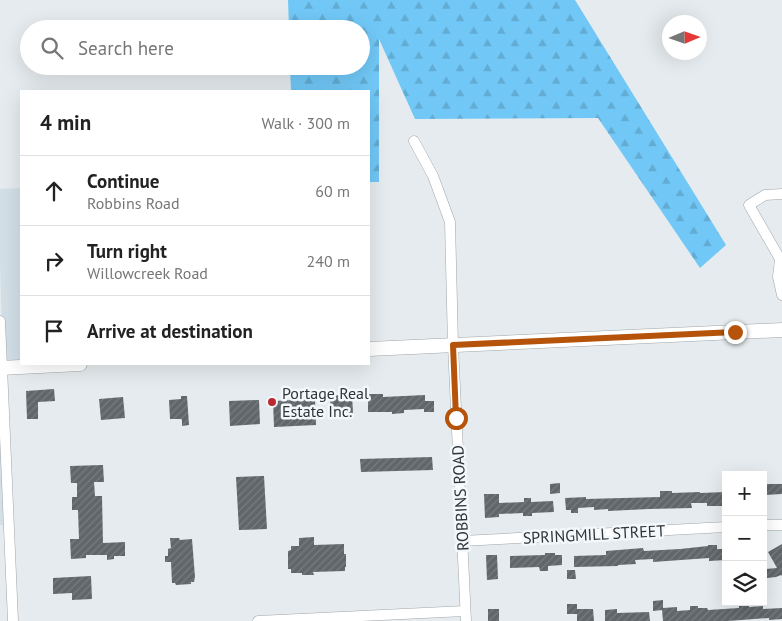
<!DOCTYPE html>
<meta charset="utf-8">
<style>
body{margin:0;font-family:"PT Sans",sans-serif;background:#f6f6f6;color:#222}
.controls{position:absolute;right:15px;bottom:15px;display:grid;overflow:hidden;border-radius:0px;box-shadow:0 5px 20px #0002}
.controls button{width:45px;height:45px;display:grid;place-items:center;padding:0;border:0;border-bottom:1px solid #e0e0e0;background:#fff;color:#222;font:25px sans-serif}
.compass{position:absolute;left:662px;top:15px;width:45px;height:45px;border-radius:50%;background:#fff;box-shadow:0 5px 20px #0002;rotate:88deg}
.stop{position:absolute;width:15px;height:15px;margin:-11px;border:4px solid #b45309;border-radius:50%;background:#fff}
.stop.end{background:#b45309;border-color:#fff;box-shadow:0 1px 5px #0008}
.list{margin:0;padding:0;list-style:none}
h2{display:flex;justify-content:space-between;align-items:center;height:65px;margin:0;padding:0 20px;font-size:21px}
h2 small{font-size:16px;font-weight:400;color:#767676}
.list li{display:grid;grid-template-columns:32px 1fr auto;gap:15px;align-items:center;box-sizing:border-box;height:70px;padding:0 20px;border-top:1px solid #e0e0e0}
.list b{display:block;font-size:19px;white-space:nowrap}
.list p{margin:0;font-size:16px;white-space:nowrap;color:#767676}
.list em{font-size:16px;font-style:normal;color:#767676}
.icon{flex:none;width:28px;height:28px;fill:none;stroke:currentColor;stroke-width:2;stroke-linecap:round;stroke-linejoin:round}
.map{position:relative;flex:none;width:782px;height:621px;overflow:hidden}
.search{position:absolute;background:#fff;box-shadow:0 5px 20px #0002;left:20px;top:20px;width:350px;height:55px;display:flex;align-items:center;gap:12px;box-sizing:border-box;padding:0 18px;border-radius:28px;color:#767676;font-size:19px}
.panel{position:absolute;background:#fff;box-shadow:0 5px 20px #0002;left:20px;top:90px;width:350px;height:275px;border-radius:0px}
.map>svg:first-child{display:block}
</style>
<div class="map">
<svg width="782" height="621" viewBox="0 0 782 621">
<defs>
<pattern id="forest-firs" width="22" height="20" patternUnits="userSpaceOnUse" patternTransform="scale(1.25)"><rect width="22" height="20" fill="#71c8f7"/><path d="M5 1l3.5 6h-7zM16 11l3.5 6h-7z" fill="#62acd4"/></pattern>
<pattern id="building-hatch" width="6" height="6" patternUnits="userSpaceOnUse" patternTransform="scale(1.25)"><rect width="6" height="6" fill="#606669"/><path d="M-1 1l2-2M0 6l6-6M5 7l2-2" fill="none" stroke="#787d7f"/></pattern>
</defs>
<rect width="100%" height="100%" fill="#e5ebee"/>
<g fill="#d2dfe7">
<path d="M21,188V364L3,366L0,261V189Z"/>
<path d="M0,407L6,525H0Z"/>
</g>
<path fill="url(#forest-firs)" d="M288,0H575L726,245L700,268L598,118L415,119L379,39V182H369V91H291L290,66H361V29H289Z"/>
<g fill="url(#building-hatch)">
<path d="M54,389L55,401L38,402V419H27L26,391Z"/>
<path d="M352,394L353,413L331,414L330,396Z"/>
<path d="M368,394H383V397L425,395V401H434V412H424V409L404,410V413L392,414V412H368Z"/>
<path d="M181,396H187L189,425L182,426V420L181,419H170L169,400L181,399Z"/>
<path d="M123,397L125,418L101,420L99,399Z"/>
<path d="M315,399L316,425L274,427L273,401Z"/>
<path d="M259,400L260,424L230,426L229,401Z"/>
<path d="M432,457L433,470L361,472L360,459Z"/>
<path d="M103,465L104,482H94L95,496H102L103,543L125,542V556H114V559L107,560V555H86V558L71,559L70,539H79L78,510H72V497H77V483H71L70,466Z"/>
<path d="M264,476L267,529L239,530L236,477Z"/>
<path d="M560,483V493L550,494V484Z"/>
<path d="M763,484H782V494L764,495Z"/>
<path d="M660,491H672V493L700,492V493L726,492V506H707V503H691L692,508L649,509L608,511V509L594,510V507L578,508V513H571V510H566L565,498L586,497V499L660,497Z"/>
<path d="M484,494H499V503L524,502V498H531V502L553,501L554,512L532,513V516H523V513L499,514V517L485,518Z"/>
<path d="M314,537V545L344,544V554H346V567H345V571L313,572L314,575H302V573H291V569H288V551L291,550V546H299V538Z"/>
<path d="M170,538H179L180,540L192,539L195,577L194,582H191V584L176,585L175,583H172L171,562H165V556H168V549L171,548Z"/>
<path d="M782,544V576L781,575L776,577L767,578L766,569L777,568L768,552Z"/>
<path d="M708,545H717V549H726V560L709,561V558L653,562V559L635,560L636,564L618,565V566L574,567V556L606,555V551L643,548L644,551L680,549L708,546Z"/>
<path d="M545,553H555V555H562V565L548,566V571H540L539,567L510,568V556L545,555Z"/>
<path d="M486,555H497L498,579L487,580Z"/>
<path d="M567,570H575L576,579H567Z"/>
<path d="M91,576L92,599L72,600V593L53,594V578Z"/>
<path d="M663,600V608L677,607V611L690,610V606H698V608H707L708,610L739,608V604H749V607L763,606V609L782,608V619L769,620V618L728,621H663L662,610L653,611V601Z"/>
<path d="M567,604H577V609H593L594,621H577V614H567Z"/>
<rect x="488" y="609" width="11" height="12"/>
<path d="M617,609V613L649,612L650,621H605V610Z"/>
</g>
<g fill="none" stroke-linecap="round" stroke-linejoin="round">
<g stroke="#a0a6a9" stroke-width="11">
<g id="minor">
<path d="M414,141L433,176L450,222L453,345L466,621"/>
<path d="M782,194L765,195L749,205L780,259L778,277L782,295"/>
<path d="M0,321L13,621"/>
<path d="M763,525H782"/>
<path d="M462,541L726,527"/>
<path d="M258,621L465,611"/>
</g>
</g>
<g stroke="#a0a6a9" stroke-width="15">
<g id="major">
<path d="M369,349L782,330"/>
<path d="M0,368L80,364"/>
</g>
</g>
<use href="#minor" stroke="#fff" stroke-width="10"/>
<use href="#major" stroke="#fff" stroke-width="14"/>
</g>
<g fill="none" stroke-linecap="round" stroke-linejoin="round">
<path stroke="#b45309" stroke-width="6" d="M456,418L453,345L735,332"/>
</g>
<circle fill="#ba2a30" stroke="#f2f8fc" stroke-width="2" cx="272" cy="402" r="5"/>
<g text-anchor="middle" stroke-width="5" stroke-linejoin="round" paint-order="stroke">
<g font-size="16" fill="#313335" stroke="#f2f8fc" text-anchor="start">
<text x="282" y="399">Portage Real<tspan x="282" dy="18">Estate Inc.</tspan></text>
</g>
<g font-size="16" fill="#313335" stroke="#f2f8fc">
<text transform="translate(460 498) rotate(-93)" y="6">ROBBINS ROAD</text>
<text transform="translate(594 534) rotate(-3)" y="6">SPRINGMILL STREET</text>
</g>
</g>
</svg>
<div class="controls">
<button>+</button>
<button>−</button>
<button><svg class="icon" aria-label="layers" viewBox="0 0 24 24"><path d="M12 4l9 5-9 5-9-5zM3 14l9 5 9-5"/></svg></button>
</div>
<svg class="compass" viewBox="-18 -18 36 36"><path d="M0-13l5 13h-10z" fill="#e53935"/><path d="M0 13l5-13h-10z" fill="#767676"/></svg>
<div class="stop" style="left:456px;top:418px"></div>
<div class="stop end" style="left:735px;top:332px"></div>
<div class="search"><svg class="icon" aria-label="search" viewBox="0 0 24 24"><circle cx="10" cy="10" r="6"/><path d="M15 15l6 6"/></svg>Search here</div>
<section class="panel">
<h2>4 min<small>Walk · 300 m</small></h2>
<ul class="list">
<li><svg class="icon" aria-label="ahead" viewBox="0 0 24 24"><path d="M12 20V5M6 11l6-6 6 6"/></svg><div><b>Continue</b><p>Robbins Road</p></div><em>60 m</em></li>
<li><svg class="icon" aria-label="right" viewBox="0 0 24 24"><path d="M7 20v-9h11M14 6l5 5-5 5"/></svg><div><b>Turn right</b><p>Willowcreek Road</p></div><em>240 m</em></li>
<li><svg class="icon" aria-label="arrive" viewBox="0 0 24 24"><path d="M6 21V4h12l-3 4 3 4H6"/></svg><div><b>Arrive at destination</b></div></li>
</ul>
</section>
</div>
